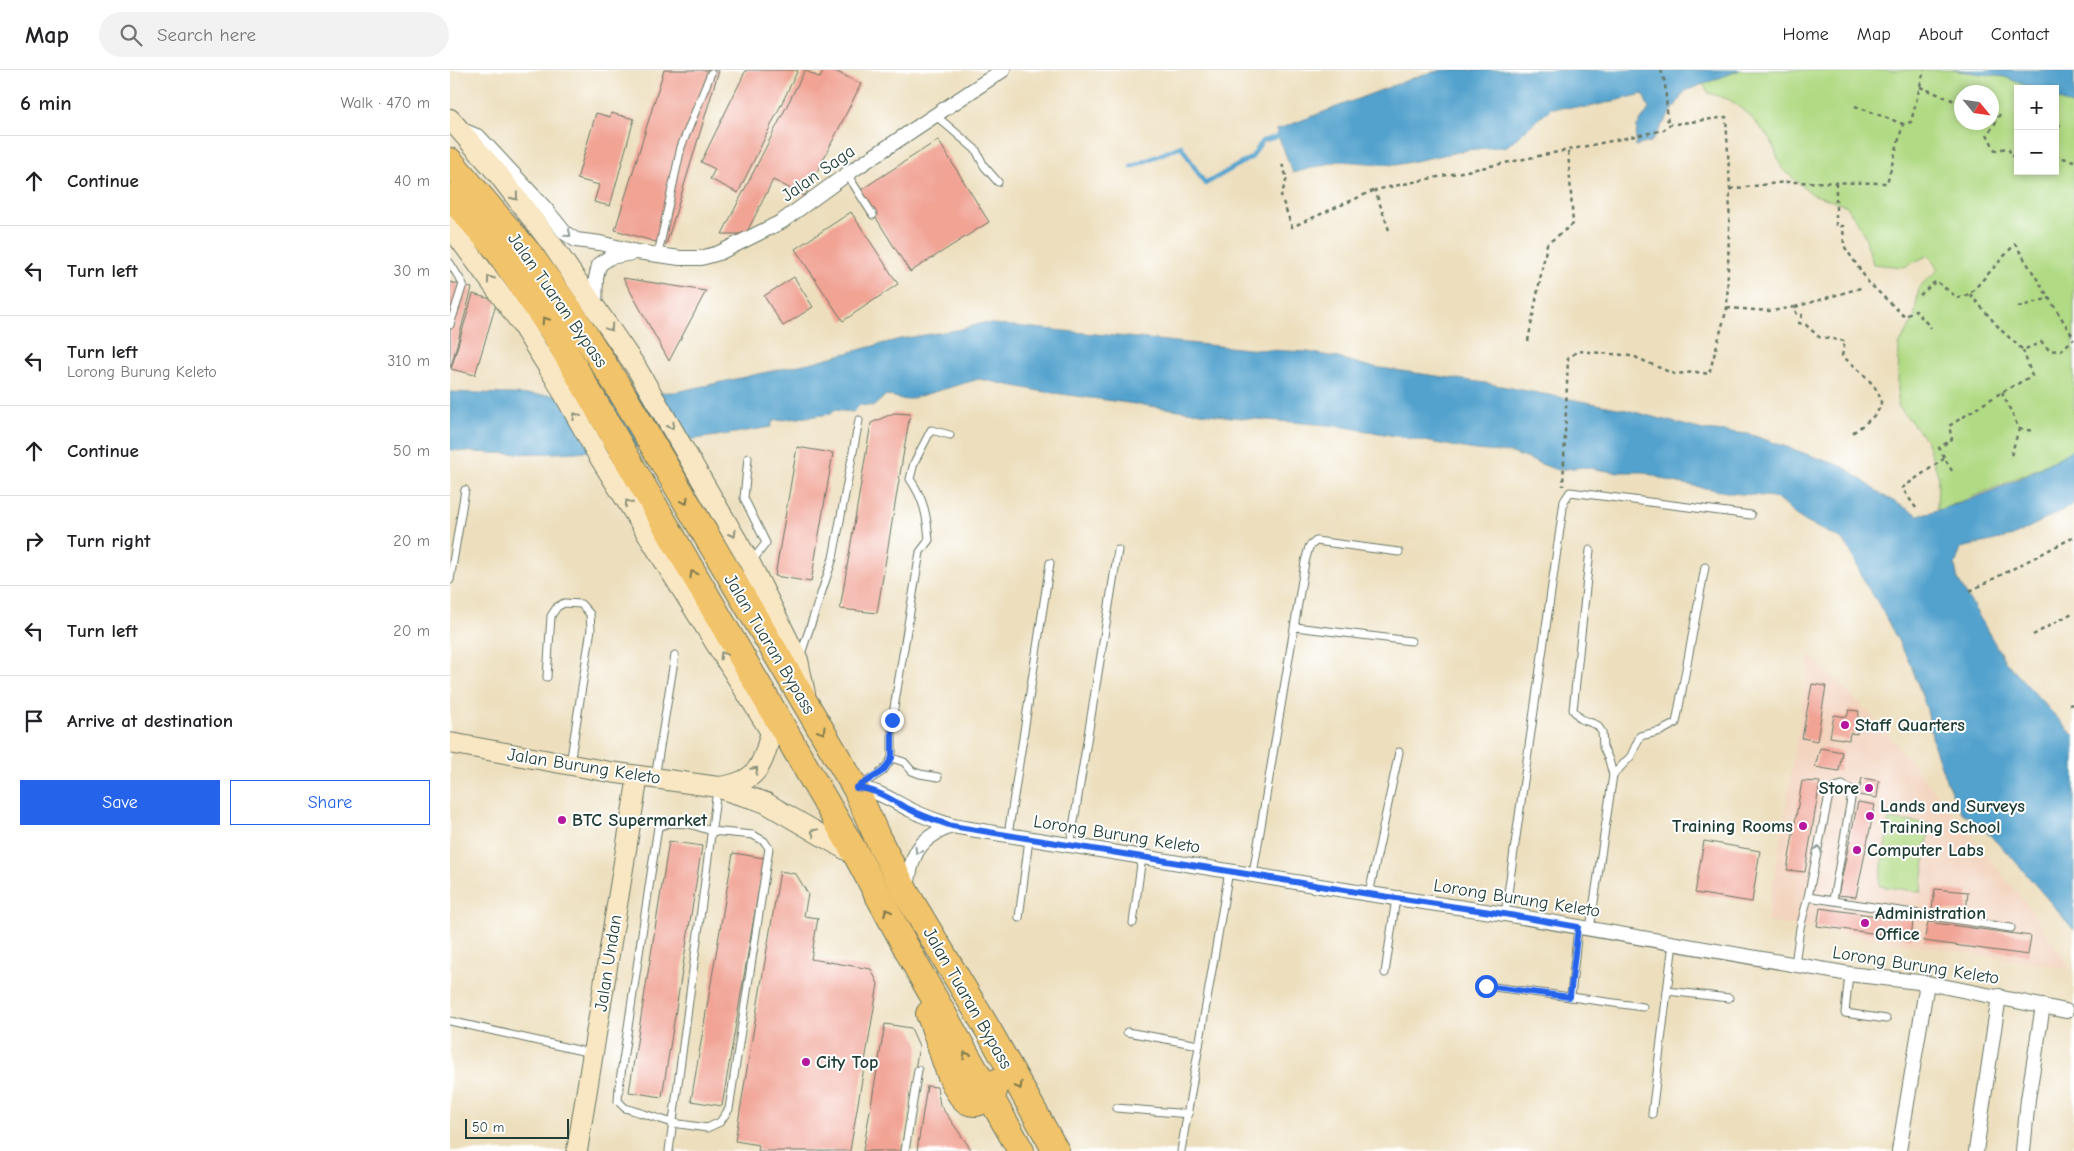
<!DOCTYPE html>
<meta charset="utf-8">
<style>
body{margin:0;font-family:"Comic Neue",sans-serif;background:#f2f2f2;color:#202124}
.controls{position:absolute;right:15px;top:15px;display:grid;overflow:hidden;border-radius:0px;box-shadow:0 2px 8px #0003}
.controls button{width:45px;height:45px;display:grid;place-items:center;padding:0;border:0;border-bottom:1px solid #e0e0e0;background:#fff;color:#202124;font:25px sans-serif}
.compass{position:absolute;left:1504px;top:15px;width:45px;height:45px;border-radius:50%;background:#fff;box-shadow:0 2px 8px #0003;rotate:119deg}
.scale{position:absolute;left:15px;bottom:12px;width:104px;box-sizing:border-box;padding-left:5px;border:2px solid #1f3d34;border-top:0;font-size:14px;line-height:18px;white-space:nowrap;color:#1f3d34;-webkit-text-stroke:4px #fff;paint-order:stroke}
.stop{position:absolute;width:15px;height:15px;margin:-11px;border:4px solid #2563eb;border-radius:50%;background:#fff}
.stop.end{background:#2563eb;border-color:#fff;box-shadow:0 1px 5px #0008}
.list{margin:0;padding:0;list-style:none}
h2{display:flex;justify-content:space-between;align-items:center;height:65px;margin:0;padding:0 20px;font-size:21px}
h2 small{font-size:16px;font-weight:400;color:#757577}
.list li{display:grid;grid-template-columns:32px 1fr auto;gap:15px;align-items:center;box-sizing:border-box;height:90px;padding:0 20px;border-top:1px solid #e0e0e0}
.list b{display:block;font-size:19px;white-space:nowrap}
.list p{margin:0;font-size:16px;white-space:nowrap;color:#757577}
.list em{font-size:16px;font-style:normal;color:#757577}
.actions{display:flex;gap:10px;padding:15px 20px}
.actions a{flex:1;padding:11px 0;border:1px solid #2563eb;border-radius:0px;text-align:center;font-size:18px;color:#2563eb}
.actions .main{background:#2563eb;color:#fff}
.icon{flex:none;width:28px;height:28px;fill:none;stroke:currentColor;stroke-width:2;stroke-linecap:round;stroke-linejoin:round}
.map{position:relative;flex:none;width:1624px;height:1081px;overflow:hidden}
header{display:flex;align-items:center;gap:30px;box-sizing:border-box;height:70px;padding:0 25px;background:#fff;border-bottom:1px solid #e0e0e0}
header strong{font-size:24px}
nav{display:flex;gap:28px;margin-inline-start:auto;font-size:18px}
.search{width:350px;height:45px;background:#f2f2f2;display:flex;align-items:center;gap:12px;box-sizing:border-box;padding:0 18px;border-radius:28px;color:#757577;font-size:19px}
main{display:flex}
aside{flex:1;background:#fff}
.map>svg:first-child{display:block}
</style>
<header>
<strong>Map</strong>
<div class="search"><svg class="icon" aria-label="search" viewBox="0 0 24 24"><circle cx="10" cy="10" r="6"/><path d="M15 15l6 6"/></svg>Search here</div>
<nav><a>Home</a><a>Map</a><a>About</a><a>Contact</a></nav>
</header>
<main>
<aside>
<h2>6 min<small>Walk · 470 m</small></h2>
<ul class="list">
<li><svg class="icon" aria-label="ahead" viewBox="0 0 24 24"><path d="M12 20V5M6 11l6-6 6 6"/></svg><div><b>Continue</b></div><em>40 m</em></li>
<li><svg class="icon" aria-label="left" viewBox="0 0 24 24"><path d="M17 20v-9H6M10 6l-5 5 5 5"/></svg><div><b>Turn left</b></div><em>30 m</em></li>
<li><svg class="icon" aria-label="left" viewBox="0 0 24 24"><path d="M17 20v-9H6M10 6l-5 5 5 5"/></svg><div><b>Turn left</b><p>Lorong Burung Keleto</p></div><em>310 m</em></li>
<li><svg class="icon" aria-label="ahead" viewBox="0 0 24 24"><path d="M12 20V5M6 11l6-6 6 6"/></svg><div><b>Continue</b></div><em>50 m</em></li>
<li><svg class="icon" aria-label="right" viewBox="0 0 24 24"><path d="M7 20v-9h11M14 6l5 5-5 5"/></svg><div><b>Turn right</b></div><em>20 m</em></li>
<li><svg class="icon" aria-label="left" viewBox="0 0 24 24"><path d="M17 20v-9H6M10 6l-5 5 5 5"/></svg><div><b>Turn left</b></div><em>20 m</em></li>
<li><svg class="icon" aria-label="arrive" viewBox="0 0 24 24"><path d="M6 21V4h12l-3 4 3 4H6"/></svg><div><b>Arrive at destination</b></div></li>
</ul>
<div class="actions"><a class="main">Save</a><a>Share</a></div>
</aside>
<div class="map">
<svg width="1624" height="1081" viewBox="0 0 1624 1081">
<rect width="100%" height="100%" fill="#fff"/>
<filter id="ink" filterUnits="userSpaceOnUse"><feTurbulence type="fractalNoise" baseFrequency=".02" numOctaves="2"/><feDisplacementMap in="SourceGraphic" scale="10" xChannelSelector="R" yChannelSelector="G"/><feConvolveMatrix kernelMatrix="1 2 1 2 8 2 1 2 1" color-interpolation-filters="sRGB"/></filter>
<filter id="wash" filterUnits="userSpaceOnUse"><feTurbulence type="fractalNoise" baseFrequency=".0096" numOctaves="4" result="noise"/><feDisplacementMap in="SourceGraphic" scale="20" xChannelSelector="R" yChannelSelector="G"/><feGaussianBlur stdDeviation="1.12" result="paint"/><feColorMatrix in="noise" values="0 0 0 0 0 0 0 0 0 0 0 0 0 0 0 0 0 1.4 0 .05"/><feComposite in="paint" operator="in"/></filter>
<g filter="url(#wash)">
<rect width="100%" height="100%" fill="#eddfbe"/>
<path fill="#f3d4bf" d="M1360,585L1428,652L1581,840L1620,899L1317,852Z"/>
<g fill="#b1da84" stroke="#688c5c" fill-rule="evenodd">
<path d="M1290,0H1503L1555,7L1584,19H1568V101H1605V28L1624,36V379C1579,405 1535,422 1487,441L1488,405L1476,370L1448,336V314L1449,275L1464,249L1469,217L1488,200L1479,185L1454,197L1423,194L1415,166L1397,136L1362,124L1332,99L1321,70L1298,44L1280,30L1259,23L1253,14ZM1512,22H1542V52H1512Z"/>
<path d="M1439,749L1480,754L1471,822L1429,816Z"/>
</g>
<g fill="#53a2cd" stroke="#397080">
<path d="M993,0H1290L1235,21L1201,72L1185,76L1187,56L1199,39L1193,24L1139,37L1101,38L1057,76L1017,80L946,95L889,91L843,103L826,60L971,5Z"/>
<path d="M1503,0H1624V36L1605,28V19H1584L1555,7Z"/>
<path d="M533,253L799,279L858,282L885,287L917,296L1035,313L1173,339L1253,360L1299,364L1394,397L1434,426L1468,445C1523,433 1576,407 1624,379V434L1563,466L1511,478L1505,495L1508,510L1555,591L1624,666V860L1565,791L1530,755L1511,742L1496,710L1484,676L1477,640L1461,595L1427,531L1416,515L1398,476L1389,468L1356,452L1344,444L1333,432L1323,427L1281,423L1218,411L1193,402H1164L1133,397L1107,400L1062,383L1025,380L889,356L781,347L589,321L529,309L456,330L436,325L424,336L410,335L403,342L383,340L381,344L323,351L321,357C215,375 107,391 0,380V322L90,325L226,322L363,292L450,269L512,259Z"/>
</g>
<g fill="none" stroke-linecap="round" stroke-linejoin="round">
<path stroke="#53a2cd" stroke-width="4.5" d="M681,97L731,76L755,114L802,87L812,71L829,66L834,68"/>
</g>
<g id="blocks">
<g fill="#f1a394">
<path d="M214,0H269L216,175L165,160Z"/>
<path d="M296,0H348L288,123L260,109L265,99L251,92Z"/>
<path d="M355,0L370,8L374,0H383L411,14L355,126L323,110L296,164H272Z"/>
<path d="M146,43L160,47L161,43L184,49L160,136L144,132L149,115L127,109Z"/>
<path d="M488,70L539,152L460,202L409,121Z"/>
<path d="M401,142L448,214L393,251L345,179Z"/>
<path d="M344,207L363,237L333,256L314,226Z"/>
<path d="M173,208L256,221L219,291Z"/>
<path d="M0,212L22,218L1,297H0Z"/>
<path d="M23,224L47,231L25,305L1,299Z"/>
<path d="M444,343L460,344L427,543L390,539L421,353Z"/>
<path d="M347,377L383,383L361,512L325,506Z"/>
<path d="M1362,614L1376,616L1367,671L1352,668Z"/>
<path d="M1399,640L1409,641L1407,664L1400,663L1399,670L1380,667L1384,645L1397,647Z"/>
<path d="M1370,678L1392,682L1389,701L1365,697Z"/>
<path d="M1412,708L1429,711L1427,728L1408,725Z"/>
<path d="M1352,711L1370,712L1355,802L1337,800Z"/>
<path d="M1408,732L1425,735L1406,827L1388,825Z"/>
<path d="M219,771L252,776L212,1027L179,1022Z"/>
<path d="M1254,771L1310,781L1302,832L1245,823Z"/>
<path d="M283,783L314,788L272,1036L241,1031Z"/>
<path d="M330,801L346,804L358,824L354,846L368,848L361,889L421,899L428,914L400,1081H308L309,1075L285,1071Z"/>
<path d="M1485,819L1518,822L1516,842L1482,839Z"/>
<path d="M1370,838L1463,851L1461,868L1367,856Z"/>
<path d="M1478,852L1581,866L1578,885L1474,871Z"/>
<path d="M435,954L461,958L469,976L451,1081H413Z"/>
<path d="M477,1016L487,1017L490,1035L522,1081H467Z"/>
</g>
</g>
</g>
<g filter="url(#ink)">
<use href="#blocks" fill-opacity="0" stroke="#677664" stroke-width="1"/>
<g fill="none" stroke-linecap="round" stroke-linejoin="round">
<g stroke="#677664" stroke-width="9">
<g id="lane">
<path d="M485,45L526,80L534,96L548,112"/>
<path d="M397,104L423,145"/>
<path d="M208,184L231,77L261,3"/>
<path d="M0,193L13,214L0,255"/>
<path d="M298,388L294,428L316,473L302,491"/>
<path d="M1140,480L1123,640L1131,649L1147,655L1152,662L1153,677L1159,690L1163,705"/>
<path d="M0,510L15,420"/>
<path d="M845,557L961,571"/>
<path d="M350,587L383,488L409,350"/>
<path d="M97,607L101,546L107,537L114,533L131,534L140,544L141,559L120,694"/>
<path d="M442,688L454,692L462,701L470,704L488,707"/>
<path d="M205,708L225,585"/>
<path d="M410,716L433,701L442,688V650L470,482L479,470C477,446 474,429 460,409L464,393L481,360L500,365"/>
<path d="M219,753L239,754L262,761L303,765L314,771L319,778L279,1039L270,1052L257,1058L223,1053L175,1038L168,1031L169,1017L208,757Z"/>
<path d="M558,765L600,493"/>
<path d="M620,776L668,480"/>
<path d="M803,804L855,492L859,477L866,471L949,482"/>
<path d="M919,824L949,682"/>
<path d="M1358,827L1561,858"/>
<path d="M1055,844L1114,431L1120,422L1301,445"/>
<path d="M569,848L579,769"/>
<path d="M683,853L692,787"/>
<path d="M1128,857L1121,927L1193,937"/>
<path d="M1140,859L1163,705L1181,686L1190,666L1211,661L1226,653L1255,497"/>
<path d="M1345,894L1350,858L1358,827L1379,725L1385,717L1392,715L1400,719L1401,729L1383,830"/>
<path d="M935,903L946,828"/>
<path d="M1399,904L1395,943L1436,949"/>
<path d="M1036,916L1121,927"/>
<path d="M1217,921L1279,928"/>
<path d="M0,951L141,983"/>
<path d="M677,962L749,975"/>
<path d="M666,1038L739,1044"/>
<path d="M1202,1044L1223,873"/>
<path d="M219,1081L267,720"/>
<path d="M455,1081L468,1000"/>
<path d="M731,1081L779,801"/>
</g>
</g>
<g stroke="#677664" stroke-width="16">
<g id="street">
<path d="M12,60L29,67L94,137L115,163L126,170L150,173L187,182L230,188H251L269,183L331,152L397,104L553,0"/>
<path d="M145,235L146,208L149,195L160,187L182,183"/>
<path d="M406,719C428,719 442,731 461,740C474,747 488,751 502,756L919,824L1055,844L1399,904L1477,913L1616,941"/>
<path d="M457,819C461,785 468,768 502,756"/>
<path d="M1449,1081L1477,913"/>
<path d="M1526,1081L1549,926"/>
<path d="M1573,1081L1578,1029L1593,936"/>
</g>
</g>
<g stroke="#677664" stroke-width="22">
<g id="secondary">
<path d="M0,49L48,104L103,176L186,297L300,493L348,590L355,624"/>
<path d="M0,156L68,249L105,308L148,385L319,659"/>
<path d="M0,673L160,702L268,717C307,713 313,696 321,661"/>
<path d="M268,717C285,725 299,726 316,733L407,786"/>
<path d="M127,1081L188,706"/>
</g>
</g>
<g stroke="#677664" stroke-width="28">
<g id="highway">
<path d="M0,91L80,185L120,241L172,323L406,719L427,767L456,823L540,963L606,1081"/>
<path d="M0,126L47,179L105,264L407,786L470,903L571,1081"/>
<path d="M479,944C488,962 501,1025 519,1032C526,1035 532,1031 538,1028C544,1025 545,1019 546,1012"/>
</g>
</g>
<g stroke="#677664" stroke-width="2.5" stroke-dasharray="4 4" stroke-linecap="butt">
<path d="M1211,0L1215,13L1218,55"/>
<path d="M1470,17L1512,34"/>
<path d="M1405,36L1453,54"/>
<path d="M1550,44L1543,57L1537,64L1545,80L1558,78L1562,86H1568"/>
<path d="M1542,46L1547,48"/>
<path d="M1605,73L1610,53"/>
<path d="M1605,86L1624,91"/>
<path d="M832,94L837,108L831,126L842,157L925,120"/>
<path d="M1386,112V156H1393L1394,176L1419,213L1455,247L1465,240L1481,258"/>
<path d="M1280,119L1336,112L1437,113L1453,54L1461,52L1474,0"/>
<path d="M939,160L925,120L1214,60L1218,55L1276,47L1280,119L1277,238L1259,304L1246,302L1224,304L1185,287L1174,285L1128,281L1118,288L1113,416"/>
<path d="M1520,224L1551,260L1573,280L1592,272L1600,281L1611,280L1624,269"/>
<path d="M1470,225L1486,211L1508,228L1520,224L1565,174L1624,268"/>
<path d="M1345,237L1414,217"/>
<path d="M1568,237L1600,228"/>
<path d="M1277,238L1321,241L1345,237L1346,243L1352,245L1349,253L1356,255L1369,267L1395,271L1392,286C1403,295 1437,321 1430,337C1425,348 1410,357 1401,364"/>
<path d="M1078,271L1097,174L1123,154L1118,80"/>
<path d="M1552,322L1569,359L1560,389"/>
<path d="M1569,359L1584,361"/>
<path d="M1502,401L1489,378L1502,369L1499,356L1552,322L1582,306L1573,280"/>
<path d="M1466,438L1452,418L1495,388"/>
<path d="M1520,521L1624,467"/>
<path d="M1583,565L1624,542"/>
<path d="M1619,635L1624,634"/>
</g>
<use href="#lane" stroke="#fff" stroke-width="7"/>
<use href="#street" stroke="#fff" stroke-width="14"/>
<use href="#secondary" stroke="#f9e7c3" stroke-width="20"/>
<use href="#highway" stroke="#f1c36a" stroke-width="26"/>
</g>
<defs><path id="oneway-chevron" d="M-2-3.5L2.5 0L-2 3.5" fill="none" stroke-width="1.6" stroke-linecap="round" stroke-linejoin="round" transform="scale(1.25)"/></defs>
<g stroke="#8c927c">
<use href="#oneway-chevron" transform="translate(65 127) rotate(52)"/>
<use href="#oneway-chevron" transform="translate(40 209) rotate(-126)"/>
<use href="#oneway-chevron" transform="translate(160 258) rotate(56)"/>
<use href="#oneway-chevron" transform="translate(126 346) rotate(-119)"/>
<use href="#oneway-chevron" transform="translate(221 356) rotate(60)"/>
<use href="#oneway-chevron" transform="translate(178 433) rotate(-122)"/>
<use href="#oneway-chevron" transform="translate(283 464) rotate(60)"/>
<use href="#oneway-chevron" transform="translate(273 585) rotate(-122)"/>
<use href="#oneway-chevron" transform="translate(305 700) rotate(-45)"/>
<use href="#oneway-chevron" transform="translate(364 762) rotate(-150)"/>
</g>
<g stroke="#8f9e9a">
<use href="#oneway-chevron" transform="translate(118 164) rotate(40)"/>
<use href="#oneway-chevron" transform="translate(1368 779) rotate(-79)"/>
<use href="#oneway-chevron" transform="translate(468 781) rotate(120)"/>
</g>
<g stroke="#7d794c">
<use href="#oneway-chevron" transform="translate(95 250) rotate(-123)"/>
<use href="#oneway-chevron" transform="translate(235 431) rotate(60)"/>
<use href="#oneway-chevron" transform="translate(243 504) rotate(-120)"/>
<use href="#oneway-chevron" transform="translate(372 661) rotate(59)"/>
<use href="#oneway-chevron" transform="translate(437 842) rotate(-118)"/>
<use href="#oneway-chevron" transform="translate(516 985) rotate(-120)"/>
<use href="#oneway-chevron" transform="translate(569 1016) rotate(61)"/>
</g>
</g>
<g fill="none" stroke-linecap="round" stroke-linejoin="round" filter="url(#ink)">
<path stroke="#2563eb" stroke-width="6" d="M442,650V688L433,701L406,718C428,719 442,731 461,740C474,747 488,751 502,756L919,824L1054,844L1128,857L1120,927L1036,916"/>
</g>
<g fill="#b5179e" stroke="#fff" stroke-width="2">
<circle cx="1395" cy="655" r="5"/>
<circle cx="1419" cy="718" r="5"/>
<circle cx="1420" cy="746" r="5"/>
<circle cx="112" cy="750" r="5"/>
<circle cx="1353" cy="756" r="5"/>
<circle cx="1407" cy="780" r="5"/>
<circle cx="1415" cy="853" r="5"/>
<circle cx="356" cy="992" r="5"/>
</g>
<g text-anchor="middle" stroke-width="4" stroke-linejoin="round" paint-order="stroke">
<g font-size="18" fill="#1f3d34" stroke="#fff">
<text transform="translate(368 103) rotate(-35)" y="6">Jalan Saga</text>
<text transform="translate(108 230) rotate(55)" y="6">Jalan Tuaran Bypass</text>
<text transform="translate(320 574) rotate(59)" y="6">Jalan Tuaran Bypass</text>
<text transform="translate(134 696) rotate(9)" y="6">Jalan Burung Keleto</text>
<text transform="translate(667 764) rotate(9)" y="6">Lorong Burung Keleto</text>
<text transform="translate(1067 828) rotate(9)" y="6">Lorong Burung Keleto</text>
<text transform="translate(158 893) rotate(-81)" y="6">Jalan Undan</text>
<text transform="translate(1466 895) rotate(9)" y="6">Lorong Burung Keleto</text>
<text transform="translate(518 928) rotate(60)" y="6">Jalan Tuaran Bypass</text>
</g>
<g font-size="18" font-weight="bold" fill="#1f3d34" stroke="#fff" text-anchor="start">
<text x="1405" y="661">Staff Quarters</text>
<text x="1409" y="724" text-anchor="end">Store</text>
<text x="1430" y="742">Lands and Surveys<tspan x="1430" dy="21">Training School</tspan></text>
<text x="122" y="756">BTC Supermarket</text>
<text x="1343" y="762" text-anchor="end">Training Rooms</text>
<text x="1417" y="786">Computer Labs</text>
<text x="1425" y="849">Administration<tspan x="1425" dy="21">Office</tspan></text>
<text x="366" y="998">City Top</text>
</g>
</g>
</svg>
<div class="controls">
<button>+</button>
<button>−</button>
</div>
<svg class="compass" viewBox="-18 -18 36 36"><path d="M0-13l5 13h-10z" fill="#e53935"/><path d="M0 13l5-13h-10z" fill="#757577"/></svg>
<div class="scale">50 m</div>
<div class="stop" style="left:1036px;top:916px"></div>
<div class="stop end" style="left:442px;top:650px"></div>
</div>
</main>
